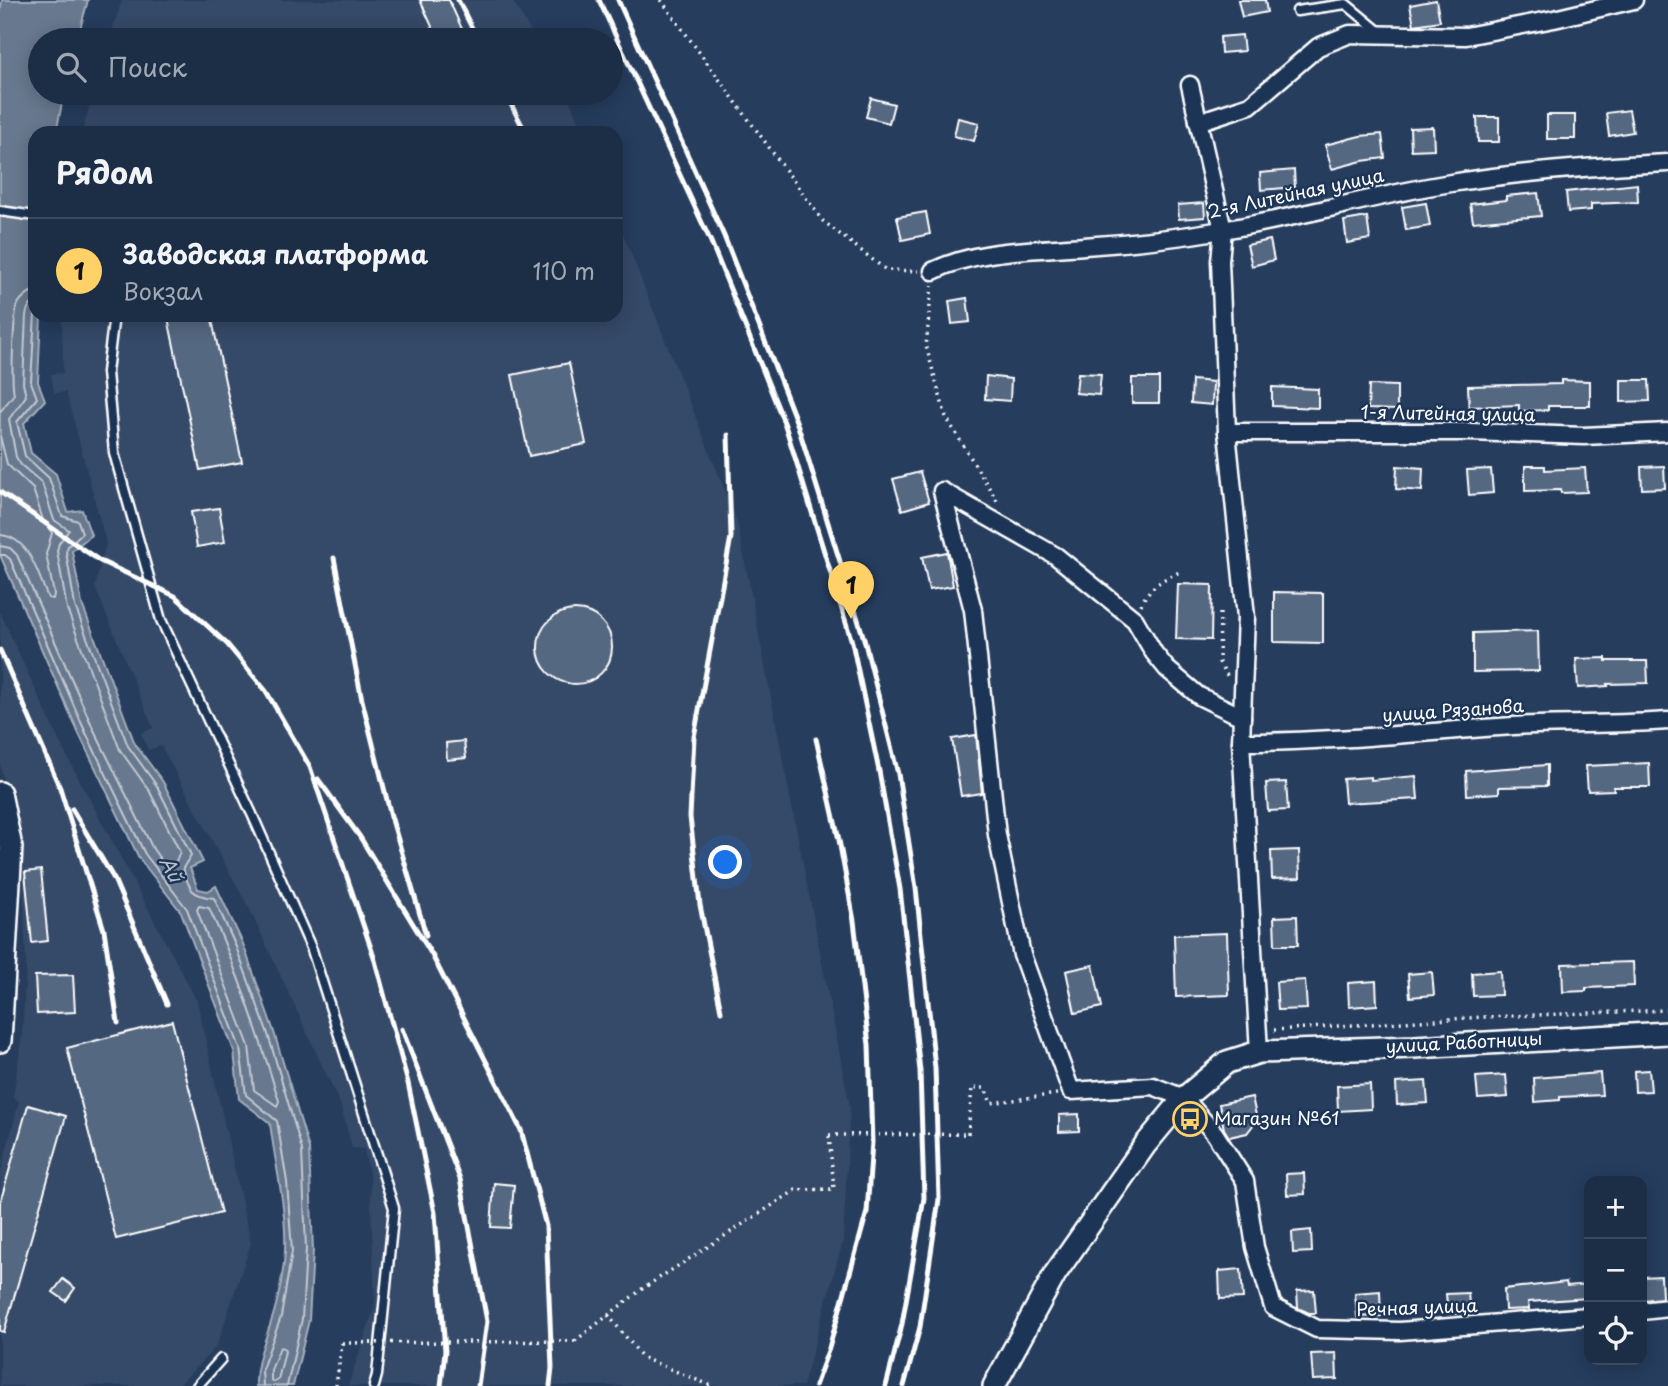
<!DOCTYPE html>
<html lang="ru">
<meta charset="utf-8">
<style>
body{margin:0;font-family:"Playpen Sans",sans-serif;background:#25364d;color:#f1f3f6}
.controls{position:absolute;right:21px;bottom:21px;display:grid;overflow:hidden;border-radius:14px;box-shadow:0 4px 18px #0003}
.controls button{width:63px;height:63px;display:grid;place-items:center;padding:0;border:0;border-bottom:2px solid #3a4a5f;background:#1c2e46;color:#f1f3f6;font:35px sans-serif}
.you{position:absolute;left:726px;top:863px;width:24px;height:24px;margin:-18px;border:5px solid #fff;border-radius:50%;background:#1a73e8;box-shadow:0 0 0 10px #1a73e833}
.badge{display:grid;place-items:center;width:46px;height:46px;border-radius:50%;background:#ffd166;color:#111;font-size:23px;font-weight:700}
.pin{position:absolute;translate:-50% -58px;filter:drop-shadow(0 2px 4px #0008)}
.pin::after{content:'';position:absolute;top:37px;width:24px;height:21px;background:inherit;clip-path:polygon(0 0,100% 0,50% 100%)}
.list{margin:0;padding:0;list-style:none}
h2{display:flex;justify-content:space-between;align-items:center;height:91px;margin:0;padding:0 28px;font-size:30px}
h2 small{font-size:23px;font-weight:400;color:#a0a8b3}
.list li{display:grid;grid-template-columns:46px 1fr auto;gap:21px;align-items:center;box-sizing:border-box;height:105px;padding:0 28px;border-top:2px solid #3a4a5f}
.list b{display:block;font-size:26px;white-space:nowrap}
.list p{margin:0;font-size:23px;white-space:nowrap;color:#a0a8b3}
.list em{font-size:23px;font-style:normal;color:#a0a8b3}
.icon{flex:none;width:38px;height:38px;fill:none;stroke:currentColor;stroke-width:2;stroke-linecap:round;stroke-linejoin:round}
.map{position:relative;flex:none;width:1668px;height:1386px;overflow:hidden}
.search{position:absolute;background:#1c2e46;box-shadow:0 4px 18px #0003;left:28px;top:28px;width:595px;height:77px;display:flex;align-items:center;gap:18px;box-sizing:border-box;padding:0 24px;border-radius:38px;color:#a0a8b3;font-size:26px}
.panel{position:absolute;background:#1c2e46;box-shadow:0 4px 18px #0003;left:28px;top:126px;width:595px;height:196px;border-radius:21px}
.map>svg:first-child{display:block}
</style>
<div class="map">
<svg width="1668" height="1386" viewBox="0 0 1668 1386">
<rect width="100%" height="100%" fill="#263d5e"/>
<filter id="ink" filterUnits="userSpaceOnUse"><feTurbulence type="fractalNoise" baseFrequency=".0143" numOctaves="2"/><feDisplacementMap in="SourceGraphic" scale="14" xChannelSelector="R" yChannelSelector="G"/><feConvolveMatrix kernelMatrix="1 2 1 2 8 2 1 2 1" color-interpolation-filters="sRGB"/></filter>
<g filter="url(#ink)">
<g fill="#344a68">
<path d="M122,0H512L536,40H109Z"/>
<path d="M93,93H567L583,133H82Z"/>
<path d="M616,216L737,521L850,1107L843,1241L803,1386H348L375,1306L370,1179L364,1149L352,1148L340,1104L250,910L161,746L148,750L141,733L153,728L95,587L106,543L66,392L54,393L51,374L63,373L62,315H616Z"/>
<path d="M0,612L61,745L197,1001L251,1243L217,1346L178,1386H0V1175L19,1101L13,1097L22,1035L26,969L23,878L0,764Z"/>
</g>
<path fill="#67788e" stroke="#a4aebb" stroke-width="2" d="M2,0H88L77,40H40V93H64L56,133H35V315H41L38,382L45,400L24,423L31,453L56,474L68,512L82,510L91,535L72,551L82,604L135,744L163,782L203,862L190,868L198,889L208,891L216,886L243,944L273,1029L309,1149L313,1250L309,1320L293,1386H256C255,1362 265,1342 272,1319C278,1301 284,1270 285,1251C287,1208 275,1165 270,1123L239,1099L234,1051L181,912L139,858L79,734L0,555V14Z"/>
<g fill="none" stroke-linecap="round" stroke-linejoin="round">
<g stroke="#c2c9d2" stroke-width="2">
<path d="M35,314L31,382L37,398L17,422L25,456L49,478L62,516L78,521L82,533L68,546L66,552L75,606L128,746L157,786L191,855L183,868C189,890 192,896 214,898L236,947L267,1031L302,1150L306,1249L302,1319L287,1386"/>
<path d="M0,412L14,394C11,381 13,315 18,304C22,297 28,293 35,290"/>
<path d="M0,436L7,464L33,489L43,520L52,533L46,554L54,594L53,599L48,598C38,575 30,537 0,535"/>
<path d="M0,546L10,548L17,555L93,728L153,849L168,870H172L180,852L149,790L120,750L67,609L57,551L59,543L69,530L54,520L42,483L21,465L16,457L9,419L26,396L23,383L26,315L28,308L35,301"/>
<path d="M0,555H5L10,559L85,731L145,854L187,909L240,1048L246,1095L277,1121L287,1182L292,1251L281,1317L262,1369L263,1386"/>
<path d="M199,906L209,908C238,970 259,1036 279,1101L277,1106L254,1090L249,1046L197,910Z"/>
<path d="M280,1347L284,1348L285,1351L278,1380L274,1382L271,1380V1370Z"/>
</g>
</g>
<g fill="#556781" stroke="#fff" stroke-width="2">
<path d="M420,0H449L467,40H438Z"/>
<path d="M1238,0H1265L1267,12L1242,17Z"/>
<path d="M1436,0L1440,21L1414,25L1410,5Z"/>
<path d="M1242,35L1244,51L1221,53L1220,37Z"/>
<path d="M871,98L894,104L889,123L866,117Z"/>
<path d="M1629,110L1633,132L1609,136L1606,113Z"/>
<rect x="1547" y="115" width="28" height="24"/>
<path d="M1477,117H1499V142H1478Z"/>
<path d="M958,118L979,123L974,141L954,136Z"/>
<path d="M1433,127L1434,149L1411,150L1410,128Z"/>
<path d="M1382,134L1385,158L1362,161L1332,169L1325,145L1360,136Z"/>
<path d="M1294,170L1295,187L1261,190L1260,173Z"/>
<path d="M1637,184L1638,202L1591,204V210L1568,212L1566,192Z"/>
<path d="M1538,193L1541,216L1473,222L1470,204L1506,200V196Z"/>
<path d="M1204,203L1205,217L1179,219L1178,205Z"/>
<path d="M1426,203L1430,226L1406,230L1402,207Z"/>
<path d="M926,212L930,234L902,240L897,217Z"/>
<path d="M1367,217L1370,239L1347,243L1344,221Z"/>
<path d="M1270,240L1274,260L1252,266L1247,245Z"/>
<path d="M967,298L970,322L952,324L949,301Z"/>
<path d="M181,315H211L242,462L200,470L168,318Z"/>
<path d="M569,363L586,444L529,456L512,375Z"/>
<path d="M1078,373L1101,374L1099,395L1076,393Z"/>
<path d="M986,376L1011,379L1010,401L985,399Z"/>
<rect x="1132" y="378" width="27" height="25"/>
<path d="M1192,380L1213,382L1212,405L1191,403Z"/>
<path d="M1561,380L1590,381V406H1548V410L1519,411V405L1469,407L1468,386L1561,384Z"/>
<path d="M1621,380H1649L1650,401L1621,402Z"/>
<path d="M1369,385L1397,386V410L1368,409Z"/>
<path d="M1272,387L1318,389V408L1272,406Z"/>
<path d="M1397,466L1423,468L1422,491L1396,489Z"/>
<path d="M1525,466H1545V470L1585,468L1587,492L1561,493L1560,490L1525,491Z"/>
<path d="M1664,466L1665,488L1642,489L1641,467Z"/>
<path d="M1491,469L1493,493L1469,495L1467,470Z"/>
<path d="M920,472L929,502L902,510L893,479Z"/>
<path d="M219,508L225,542L197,547L191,512Z"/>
<path d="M947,552L953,586L929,590L922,557Z"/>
<path d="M1178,584L1212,585L1211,640L1176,639Z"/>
<path d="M1274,592L1323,593V643L1274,642Z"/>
<circle cx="575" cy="647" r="37"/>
<path d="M1538,631L1539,671L1473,672V633Z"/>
<path d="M1606,658V661H1647L1648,683L1607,684L1608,686L1578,688L1576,659Z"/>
<path d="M976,735L982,793L961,796L952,739Z"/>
<path d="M464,741L466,758L447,760L446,743Z"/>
<path d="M1649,763L1650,787H1614V790L1588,791L1586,766Z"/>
<path d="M1547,765V786L1499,787V793L1467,795L1466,771Z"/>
<path d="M1416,776L1418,799L1345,803L1343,779L1371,777V780Z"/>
<path d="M1286,782L1288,810L1268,811L1266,783Z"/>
<path d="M1299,850L1300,878L1272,879L1271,851Z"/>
<path d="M41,870L48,941L32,943L25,872Z"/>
<path d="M1297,916L1298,945H1275L1274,917Z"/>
<path d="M1227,933L1229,995L1176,997L1174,935Z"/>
<path d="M1633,962L1634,986L1586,988V991L1563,992L1562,964Z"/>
<path d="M1093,965L1102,1007L1075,1013L1066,971Z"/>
<path d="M1500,971L1501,995L1473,996L1472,973Z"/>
<path d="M1432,972L1434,995L1410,997L1408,974Z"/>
<path d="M73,975L75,1012L37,1014L35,976Z"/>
<path d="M1305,980L1307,1009L1278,1010L1276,982Z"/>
<path d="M1376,981L1377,1005L1349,1007L1348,983Z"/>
<path d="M172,1021L221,1213L116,1239L67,1048Z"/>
<path d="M1649,1070L1651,1091L1635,1092L1634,1071Z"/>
<path d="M1600,1073L1602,1095L1560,1097V1100L1535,1102L1534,1078Z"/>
<path d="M1506,1075L1508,1097L1478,1099L1476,1077Z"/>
<path d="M1426,1081L1428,1103L1397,1105L1396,1083Z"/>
<path d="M1370,1084L1371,1109L1338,1111L1337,1086Z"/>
<path d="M1252,1097L1257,1120L1247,1133L1229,1137L1224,1129L1219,1104Z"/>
<path d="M28,1105L66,1116L4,1332L0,1331V1203Z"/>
<path d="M1079,1114V1131L1059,1132V1115Z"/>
<path d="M1304,1173L1305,1194L1287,1195L1286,1174Z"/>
<path d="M494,1183L514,1185L510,1228L491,1227Z"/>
<path d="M1311,1230L1312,1252L1293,1253L1292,1232Z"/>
<path d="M1241,1269L1243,1298L1220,1299L1219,1271Z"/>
<path d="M1661,1276L1662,1298L1643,1300L1642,1277Z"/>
<path d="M63,1279L75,1288L66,1301L53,1292Z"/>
<path d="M1566,1282L1567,1286L1589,1284V1298L1528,1302L1529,1309L1505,1310L1504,1289Z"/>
<path d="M1314,1290L1316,1313H1309L1298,1308L1297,1291Z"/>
<path d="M1380,1291L1381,1316L1357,1317L1355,1293Z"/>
<path d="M1468,1293L1470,1313L1448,1314L1446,1294Z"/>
<path d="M1336,1353L1337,1379L1313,1380L1311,1354Z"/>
</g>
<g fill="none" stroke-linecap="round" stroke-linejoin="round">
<g stroke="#fff" stroke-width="13">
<g id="lane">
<path d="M1297,11L1346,4L1381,33"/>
<path d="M0,211L35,216"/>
<path d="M114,315L107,372L114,453L161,620L252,814L312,950L394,1208L377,1375L374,1386"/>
<path d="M197,1386L221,1359"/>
</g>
</g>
<g stroke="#fff" stroke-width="21">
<g id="street">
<path d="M1190,85L1223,230L1220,261L1227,432L1246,617L1241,742L1259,1052"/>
<path d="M1198,122L1250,105L1318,47L1350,34L1466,36L1554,19L1634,0"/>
<path d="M933,271C978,249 1035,250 1084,246C1130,243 1176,238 1222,230C1299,218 1374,195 1451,183C1522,172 1596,166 1668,163"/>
<path d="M1227,432H1470L1584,436L1668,432"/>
<path d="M1242,717L1199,696L1167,669L1154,653L1135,620L1056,556L942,491L973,610L997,835L1022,955L1071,1091L1153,1086L1184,1098L1215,1134L1245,1181L1255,1247L1273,1307L1317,1329L1400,1331L1589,1316"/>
<path d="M1241,742C1332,742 1423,732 1513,726C1565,723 1616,725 1668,721"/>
<path d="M1642,1311L1668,1308"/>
</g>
</g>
<g stroke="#fff" stroke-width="26">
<g id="secondary">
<path d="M0,793L11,847L0,1041"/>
<path d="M994,1386L1055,1274L1145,1145L1184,1098L1227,1062L1259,1052L1414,1047L1668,1033"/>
</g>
</g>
<g stroke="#fff" stroke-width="3.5" stroke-dasharray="2 5" stroke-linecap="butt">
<path d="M661,0L823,221L886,270L918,271"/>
<path d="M932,285L926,346L946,417L999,504"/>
<path d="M1141,605C1149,586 1163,579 1182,571"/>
<path d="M1220,613L1219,662L1228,677"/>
<path d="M1274,1030L1484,1017L1668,1010"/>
<path d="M968,1134L972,1088H985L991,1103L1057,1094"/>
<path d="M608,1315L643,1358L712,1386"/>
<path d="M575,1341L642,1289L796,1190L834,1189L829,1135"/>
<path d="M336,1386L342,1343"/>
</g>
<use href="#lane" stroke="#1d3557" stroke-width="8"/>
<use href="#street" stroke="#1d3557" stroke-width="16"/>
<use href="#secondary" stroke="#1d3557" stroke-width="21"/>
<g stroke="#fff" stroke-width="5">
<path d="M458,0L478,40"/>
<path d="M599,0L711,242L785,425L852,642L879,771L900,889L920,1071L924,1198L902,1324L886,1386"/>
<path d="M618,0L724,236L798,426L864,639L898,774L916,888L935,1068L939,1199L920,1327L904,1386"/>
<path d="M505,93L526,133"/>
<path d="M0,492L100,561L175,596L227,644L266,691L310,767L374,957L408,1083L435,1213L445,1351L441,1386"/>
<path d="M334,558L362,700L391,816L426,935"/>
<path d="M0,650L60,788L104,930L118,1023"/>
<path d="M318,779L360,837L432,955L521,1130L546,1226L552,1368L550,1386"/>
<path d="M72,809L114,879L167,1004"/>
<path d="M721,1011L700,905L690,817L694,737L731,537L728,435"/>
<path d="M402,1029L460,1179L487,1321L478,1386"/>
<path d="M815,1386L829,1348L867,1212L872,1142L869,1045L854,921L839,840L816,739"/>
</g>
<g stroke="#fff" stroke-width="3.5" stroke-dasharray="2 5" stroke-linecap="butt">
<path d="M829,1135L968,1134"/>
<path d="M342,1343L575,1341"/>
</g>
</g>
</g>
<defs>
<g id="bus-ring" transform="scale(1.75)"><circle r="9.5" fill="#1d3557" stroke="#ffd166" stroke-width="1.5"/><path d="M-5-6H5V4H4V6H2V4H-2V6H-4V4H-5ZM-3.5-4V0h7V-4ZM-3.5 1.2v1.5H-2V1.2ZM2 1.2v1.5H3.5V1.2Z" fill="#ffd166"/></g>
</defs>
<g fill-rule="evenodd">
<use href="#bus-ring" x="1190" y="1119"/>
</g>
<g text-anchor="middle" stroke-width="5" stroke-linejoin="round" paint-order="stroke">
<g font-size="18" fill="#fff" stroke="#1d3557">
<text transform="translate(1296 194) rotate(-12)" y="6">2-я Литейная улица</text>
<text transform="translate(1448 414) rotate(1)" y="6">1-я Литейная улица</text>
<text transform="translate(1453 711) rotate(-4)" y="6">улица Рязанова</text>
<text transform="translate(1464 1043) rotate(-3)" y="6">улица Работницы</text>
<text transform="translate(1417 1308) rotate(-2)" y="6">Речная улица</text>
</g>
<g font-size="18" fill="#fff" stroke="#1d3557" text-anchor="start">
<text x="1214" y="1125">Магазин №61</text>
</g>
<g font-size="19" font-style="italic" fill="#bbc2cc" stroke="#1d3557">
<text transform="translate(171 869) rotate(61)" y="7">Ай</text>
</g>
</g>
</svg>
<div class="controls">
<button>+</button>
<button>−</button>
<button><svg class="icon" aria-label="locate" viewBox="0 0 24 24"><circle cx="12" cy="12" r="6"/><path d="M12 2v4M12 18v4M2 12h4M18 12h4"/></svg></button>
</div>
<div class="you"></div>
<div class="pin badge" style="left:851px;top:619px">1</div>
<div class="search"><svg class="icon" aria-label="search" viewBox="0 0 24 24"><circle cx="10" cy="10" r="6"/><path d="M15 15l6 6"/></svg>Поиск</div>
<section class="panel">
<h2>Рядом<small></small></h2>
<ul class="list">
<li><span class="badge">1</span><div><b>Заводская платформа</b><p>Вокзал</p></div><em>110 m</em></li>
</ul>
</section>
</div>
